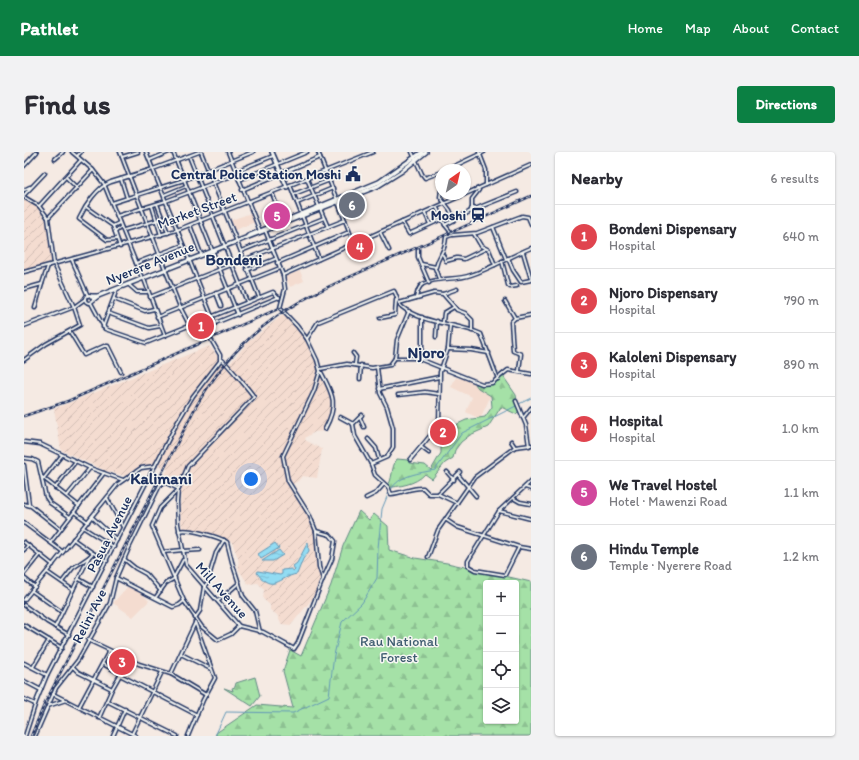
<!DOCTYPE html>
<meta charset="utf-8">
<style>
body{margin:0;font-family:Itim,sans-serif;background:#f2f2f3;color:#2b2b33}
.controls{position:absolute;right:12px;bottom:12px;display:grid;overflow:hidden;border-radius:4px;box-shadow:0 1px 3px #0004}
.controls button{width:36px;height:36px;display:grid;place-items:center;padding:0;border:0;border-bottom:1px solid #e1e1e2;background:#fff;color:#2b2b33;font:20px sans-serif}
.compass{position:absolute;left:411px;top:12px;width:36px;height:36px;border-radius:50%;background:#fff;box-shadow:0 1px 3px #0004;rotate:34deg}
.you{position:absolute;left:227px;top:327px;width:14px;height:14px;margin:-10px;border:3px solid #fff;border-radius:50%;background:#1a73e8;box-shadow:0 0 0 6px #1a73e833}
.badge{display:grid;place-items:center;width:26px;height:26px;border-radius:50%;background:#0b8043;color:#fff;font-size:13px;font-weight:700}
.pin{position:absolute;translate:-50% -50%;border:2px solid #fff;box-shadow:0 1px 4px #0006}
.list{margin:0;padding:0;list-style:none}
h2{display:flex;justify-content:space-between;align-items:center;height:52px;margin:0;padding:0 16px;font-size:17px}
h2 small{font-size:13px;font-weight:400;color:#7c7c81}
.list li{display:grid;grid-template-columns:26px 1fr auto;gap:12px;align-items:center;box-sizing:border-box;height:64px;padding:0 16px;border-top:1px solid #e1e1e2}
.list b{display:block;font-size:15px;white-space:nowrap}
.list p{margin:0;font-size:13px;white-space:nowrap;color:#7c7c81}
.list em{font-size:13px;font-style:normal;color:#7c7c81}
.icon{flex:none;width:22px;height:22px;fill:none;stroke:currentColor;stroke-width:2;stroke-linecap:round;stroke-linejoin:round}
.map{position:relative;flex:none;width:507px;height:584px;overflow:hidden;border-radius:4px}
header{display:flex;align-items:center;gap:24px;box-sizing:border-box;height:56px;padding:0 20px;background:#0b8043;color:#fff}
header strong{font-size:19px}
nav{display:flex;gap:22px;margin-inline-start:auto;font-size:14px}
.intro{display:flex;align-items:center;justify-content:space-between;box-sizing:border-box;height:96px;padding:0 24px}
h1{margin:0;font-size:28px}
.button{padding:10px 18px;border-radius:4px;background:#0b8043;color:#fff;font-size:14px;font-weight:700}
main{display:flex;gap:24px;padding:0 24px}
aside{flex:1;background:#fff;border-radius:4px;box-shadow:0 1px 3px #0004}
.map>svg:first-child{display:block}
</style>
<header>
<strong>Pathlet</strong>
<nav><a>Home</a><a>Map</a><a>About</a><a>Contact</a></nav>
</header>
<div class="intro"><h1>Find us</h1><a class="button">Directions</a></div>
<main>
<div class="map">
<svg width="507" height="584" viewBox="0 0 507 584">
<defs>
<pattern id="industrial-furrows" width="10" height="10" patternUnits="userSpaceOnUse"><rect width="10" height="10" fill="#f4dcd0"/><path d="M-1 1l2-2M0 10L10 0M9 11l2-2" fill="none" stroke="#d1bdb5"/></pattern>
<pattern id="forest-firs" width="22" height="20" patternUnits="userSpaceOnUse"><rect width="22" height="20" fill="#a5e1a7"/><path d="M5 1l3.5 6h-7zM16 11l3.5 6h-7z" fill="#8dc192"/></pattern>
<pattern id="water-ripples" width="26" height="14" patternUnits="userSpaceOnUse"><rect width="26" height="14" fill="#92dcf3"/><path d="M2 4q2-2 4 0t4 0M15 11q2-2 4 0t4 0" fill="none" stroke="#7dbdd3"/></pattern>
</defs>
<rect width="100%" height="100%" fill="#f5eae3"/>
<filter id="ink" filterUnits="userSpaceOnUse"><feTurbulence type="fractalNoise" baseFrequency=".025" numOctaves="2"/><feDisplacementMap in="SourceGraphic" scale="8" xChannelSelector="R" yChannelSelector="G"/><feConvolveMatrix kernelMatrix="1 2 1 2 8 2 1 2 1" color-interpolation-filters="sRGB"/></filter>
<g filter="url(#ink)">
<g fill="#f4dcd0">
<path d="M227,61L231,70L211,78L207,68Z"/>
<path d="M276,119L280,129L266,135L261,124Z"/>
<path d="M432,225L436,227L437,225L468,241L456,267L442,260L448,245L427,235Z"/>
<path d="M105,433L115,439L125,449L109,465L89,451Z"/>
</g>
<g fill="url(#industrial-furrows)">
<path d="M0,48L13,55L23,70L28,110L0,118Z"/>
<path d="M259,163L276,179L283,191L302,234L311,249L310,261L300,279L291,280L282,285L281,288L298,297L293,326L278,324L274,329L266,334L285,362L292,379L296,415L300,424L289,446L267,473L257,472L253,463L246,458V453L239,447L240,437L234,431L224,432L215,418L214,406L208,390L158,376L156,359L157,337L138,328L144,317L130,312L117,314L101,324L82,319L37,298L30,257L185,194L203,215L225,189Z"/>
</g>
<g fill="url(#forest-firs)" stroke="#608882" fill-rule="evenodd">
<path d="M479,224L492,243L495,259L492,262L477,255L464,275L446,283L437,290L431,298L429,306L421,311L408,327L401,322C391,333 376,334 362,336C370,328 366,316 373,307L384,308L385,311L401,313L407,318L417,301V286L423,277L442,268L461,265L468,255L467,244L454,236L451,232C463,235 471,233 479,224Z"/>
<path d="M335,359L345,368L350,362L364,374L365,398L391,406L423,411L507,430V584H192V581L233,553L269,556L259,519L266,498L277,504L307,433L319,394ZM462,431H492V569H462Z"/>
<path d="M231,525L236,544L228,554L200,536L209,539L208,536L211,535L212,531Z"/>
</g>
<g fill="url(#water-ripples)" stroke="#6297b7">
<path d="M284,390L285,399L279,407L273,422C255,425 249,442 233,421L234,419L256,423L258,422V418L267,417L270,419L271,418L269,414L273,411Z"/>
<path d="M251,391L255,396L237,407L234,402Z"/>
<path d="M255,398L259,403L249,409H238Z"/>
</g>
<g fill="none" stroke-linecap="round" stroke-linejoin="round">
<g stroke="#6297b7" stroke-width="1">
<path d="M495,252L507,246"/>
<path d="M367,338C374,323 396,321 411,318L438,281L492,254"/>
<path d="M191,584L202,560L269,561L305,544L310,503L318,470L338,451L353,426L354,396L358,357L365,340"/>
</g>
<g stroke="#1b2f5e" stroke-width="5">
<g id="minor">
<path d="M48,0L69,18L80,32L118,126"/>
<path d="M96,0L141,117"/>
<path d="M122,0L191,172"/>
<path d="M149,0L214,163"/>
<path d="M177,0L235,145"/>
<path d="M204,0L236,79"/>
<path d="M294,0L330,91"/>
<path d="M388,0L398,22L401,26L417,20"/>
<path d="M455,0L462,18V33"/>
<path d="M53,4L57,0"/>
<path d="M165,4L223,150"/>
<path d="M98,5L114,0"/>
<path d="M31,7L39,0"/>
<path d="M126,8L145,0"/>
<path d="M0,14L13,0"/>
<path d="M422,18L460,0"/>
<path d="M212,19L249,4"/>
<path d="M42,25L53,36"/>
<path d="M97,27L103,46"/>
<path d="M283,27L304,75"/>
<path d="M215,28L283,0"/>
<path d="M266,33L295,107"/>
<path d="M0,38L6,35"/>
<path d="M218,38L296,5"/>
<path d="M417,38L416,45L426,58L430,68"/>
<path d="M248,41L259,69"/>
<path d="M270,42L306,28"/>
<path d="M0,43L21,21"/>
<path d="M140,43L162,34"/>
<path d="M0,45L15,54L24,66L69,18"/>
<path d="M88,51L160,28L229,0"/>
<path d="M273,51L309,36"/>
<path d="M133,52L144,81"/>
<path d="M15,54L57,8"/>
<path d="M128,54L137,83"/>
<path d="M62,55L89,74L95,71"/>
<circle cx="449" cy="58" r="2"/>
<path d="M413,56L421,73L429,83L453,81L498,64L504,65L507,72"/>
<path d="M448,56V47L455,38"/>
<path d="M451,57L493,40"/>
<path d="M401,61L406,72"/>
<path d="M93,64L142,49L213,22"/>
<path d="M378,70L385,82L418,67"/>
<path d="M166,73L177,102"/>
<path d="M421,73L447,59"/>
<path d="M89,74L96,95"/>
<path d="M469,75L482,107"/>
<path d="M100,78L148,64"/>
<path d="M91,80L97,75"/>
<path d="M356,80L365,98"/>
<path d="M450,82L457,94L465,98L471,113"/>
<path d="M93,87L83,88L55,67C61,54 73,35 87,30L129,17L175,0"/>
<path d="M394,97V105L405,131"/>
<path d="M217,99L300,66"/>
<path d="M499,100L507,127"/>
<path d="M419,103L422,109L433,106L440,107L461,97"/>
<path d="M484,106L489,118L497,130L507,128"/>
<path d="M48,108L64,144"/>
<path d="M478,109L484,133L486,135L493,134"/>
<path d="M112,111L159,93"/>
<path d="M253,111L325,80"/>
<path d="M397,112L412,115C415,101 421,102 422,85L428,83"/>
<path d="M411,116L415,127"/>
<path d="M141,117L156,155L169,180L255,145"/>
<path d="M223,118L251,107"/>
<path d="M0,120L153,78L349,0"/>
<path d="M259,123L507,13"/>
<path d="M120,127L141,184"/>
<path d="M104,132L113,140H123"/>
<path d="M0,137L18,132L24,114"/>
<path d="M192,141L197,154"/>
<path d="M419,142L433,137"/>
<circle cx="65" cy="147" r="4"/>
<path d="M126,145L321,68"/>
<path d="M392,146C393,141 394,135 399,132C415,124 431,129 447,123C468,116 487,104 507,96"/>
<path d="M90,147L121,159L130,157"/>
<path d="M481,149L491,166"/>
<path d="M67,151L81,177L122,191L249,140L255,146"/>
<path d="M375,151L410,141L419,142L433,158L441,161L448,168V179"/>
<path d="M11,156L18,132"/>
<path d="M84,161L125,176L136,174"/>
<path d="M133,165L256,116"/>
<path d="M356,166L371,163L372,148"/>
<path d="M419,170L420,161L430,155"/>
<path d="M0,174L50,155L61,147"/>
<path d="M79,175L93,137"/>
<path d="M46,180L60,203L80,194H84L97,220"/>
<path d="M412,185L413,169"/>
<path d="M283,187L294,170L370,139C373,143 373,151 378,155C399,172 433,171 457,182L474,227"/>
<path d="M424,197L447,198L465,201"/>
<path d="M329,201L332,205L331,212"/>
<path d="M371,206L373,188L385,159"/>
<path d="M197,207C200,208 227,240 230,245L164,314L154,338L153,350L154,372L162,413L215,474L239,480L270,497L274,491L299,427L295,415L292,379L286,364L264,329L259,304L290,239L296,219L293,208L283,187L273,174L256,156L261,137L259,123L241,78"/>
<path d="M398,207V165"/>
<path d="M0,208L22,192L56,173L50,155L30,112L24,66"/>
<path d="M296,217L323,212L348,216L366,213L371,206H393L458,232L468,231L484,218L507,222"/>
<path d="M495,219L497,202L489,199L487,170L491,166L507,163"/>
<path d="M297,220C310,244 314,253 301,277"/>
<path d="M336,227L337,213"/>
<path d="M355,237L415,225"/>
<path d="M374,243L401,240L415,242"/>
<path d="M492,249L502,273L505,294"/>
<path d="M316,265L329,272L331,284L347,312L351,323L364,335L367,342C379,341 388,335 399,336L405,342H414L433,351"/>
<path d="M336,266L340,275"/>
<path d="M499,266L507,256"/>
<path d="M329,272L338,263"/>
<path d="M344,287L352,296L355,307"/>
<path d="M487,289L491,295"/>
<path d="M0,290L16,292L66,316L99,328"/>
<path d="M416,292L415,273L416,220L424,197L426,173"/>
<path d="M397,295L405,301"/>
<path d="M0,306L8,307L14,310L22,345L26,351L46,365"/>
<path d="M386,308L414,274"/>
<path d="M347,312L363,305L369,295V276L363,255L356,241L353,215"/>
<path d="M0,313L5,353"/>
<path d="M423,320L430,328"/>
<path d="M434,323L452,344"/>
<path d="M18,325L55,354"/>
<path d="M20,326L38,303"/>
<path d="M507,329L475,359L444,409V414L451,418L481,423L495,395L507,397"/>
<path d="M501,335L507,337"/>
<path d="M31,336L52,309"/>
<path d="M154,338L136,356L128,374L160,449L178,475L194,488L207,482L215,474"/>
<path d="M414,342L436,320"/>
<path d="M43,344L66,316"/>
<path d="M83,346L99,375"/>
<path d="M342,346L352,341L360,332"/>
<path d="M489,346L496,350L507,352"/>
<path d="M0,352L7,354L36,377"/>
<path d="M475,359L507,367"/>
<path d="M50,360L64,370"/>
<path d="M68,365L93,388"/>
<path d="M421,367L433,375L495,395"/>
<path d="M0,371L39,400"/>
<path d="M60,376L90,395"/>
<path d="M155,379C164,376 195,385 203,390L208,410L219,444L231,459L236,480"/>
<path d="M292,379L306,383L311,389L308,407L299,427"/>
<path d="M49,387L69,401L83,409"/>
<path d="M0,390L29,413"/>
<path d="M27,390L80,321"/>
<path d="M0,398L4,393"/>
<path d="M159,399L176,398"/>
<path d="M139,400L159,398"/>
<path d="M404,405L414,378L451,325L491,295L507,293"/>
<path d="M100,407L111,416L122,422L137,439"/>
<path d="M23,420L49,438"/>
<path d="M0,422L16,402"/>
<path d="M150,425L159,408"/>
<path d="M0,426L11,435"/>
<path d="M92,426L149,455L155,453L160,449"/>
<path d="M55,427L69,435"/>
<path d="M38,430L49,416L65,405"/>
<path d="M180,435L183,431L192,401L200,388"/>
<path d="M8,439L38,460"/>
<path d="M132,445L142,431L151,426"/>
<path d="M0,448L94,332L117,316L131,314"/>
<path d="M194,449L215,431"/>
<path d="M0,453L23,470L45,483"/>
<path d="M171,466L176,459L180,435"/>
<path d="M0,473L38,496"/>
<path d="M31,475L65,405L69,401"/>
<path d="M64,488L115,512L147,522L182,543"/>
<path d="M157,502L187,517"/>
<path d="M84,503L92,517"/>
<path d="M0,511L23,523"/>
<path d="M79,512L97,522"/>
<path d="M9,515L25,488"/>
<path d="M49,515L54,520L88,537"/>
<path d="M147,522L171,471"/>
<path d="M96,523L173,563"/>
<path d="M0,529L17,538"/>
<path d="M29,542L112,584"/>
<path d="M0,547L11,552"/>
<path d="M83,549L153,584"/>
<path d="M24,554L42,548"/>
<path d="M55,555L85,499"/>
<path d="M75,566L88,537L105,507"/>
<path d="M108,582L138,520"/>
<path d="M1,584L12,550L23,523L153,271L169,244L196,209V203L181,177"/>
<path d="M11,584L32,536L54,508L86,451L92,426L105,396L136,333L140,330L155,337"/>
<path d="M89,584L101,557"/>
<path d="M164,584L179,548L191,526L171,470"/>
</g>
</g>
<g stroke="#1b2f5e" stroke-width="6">
<g id="major">
<path d="M248,0L263,35"/>
<path d="M224,84L355,30L398,0"/>
<path d="M67,144H74"/>
<path d="M69,148L74,144L354,34L378,19L402,0"/>
</g>
</g>
<use href="#minor" stroke="#f6f6f2" stroke-width="2"/>
<use href="#major" stroke="#f6f6f2" stroke-width="3"/>
<g stroke="#1b2f5e" stroke-width="2.5">
<g id="rail">
<path d="M0,264L44,249L256,156"/>
<path d="M7,584L20,553L170,258C222,164 287,142 380,101C423,83 465,63 507,44"/>
</g>
</g>
<use href="#rail" stroke="#f6f6f2" stroke-width="1" stroke-dasharray="3" stroke-linecap="butt"/>
</g>
</g>
<defs>
<g id="civic-bare" transform="scale(1.2)"><path d="M-.6-6.5H3V-4.5H.6V-3L4-1V1h2V6H-6V1h2V-1L-.6-3ZM-1.2 2.5V6h2.4V2.5Z" fill="#1b2f5e" stroke="#f6f6f2" stroke-width="2.5" paint-order="stroke"/></g>
<g id="station-bare" transform="scale(1.2)"><path d="M-3-6H3Q5-6 5-4V2Q5 4 3 4L4.5 6H3L1.5 4h-3L-3 6H-4.5L-3 4Q-5 4-5 2V-4Q-5-6-3-6ZM-3.5-4v3h7v-3ZM-3.5 1v1.5H-2V1ZM2 1v1.5H3.5V1Z" fill="#1b2f5e" stroke="#f6f6f2" stroke-width="2.5" paint-order="stroke"/></g>
</defs>
<g fill-rule="evenodd">
<use href="#civic-bare" x="329" y="22"/>
<use href="#station-bare" x="454" y="63"/>
</g>
<g text-anchor="middle" stroke-width="3" stroke-linejoin="round" paint-order="stroke">
<g font-size="14" font-weight="bold" fill="#1b2f5e" stroke="#f6f6f2" text-anchor="end">
<text x="317" y="27">Central Police Station Moshi</text>
<text x="442" y="68">Moshi</text>
</g>
<g font-size="14" fill="#1b2f5e" stroke="#f6f6f2">
<text transform="translate(173 58) rotate(-20)" y="5">Market Street</text>
<text transform="translate(126 111) rotate(-22)" y="5">Nyerere Avenue</text>
<text transform="translate(85 382) rotate(-63)" y="5">Pasua Avenue</text>
<text transform="translate(198 438) rotate(48)" y="5">Mill Avenue</text>
<text transform="translate(65 464) rotate(-63)" y="5">Relini Ave</text>
</g>
<g font-size="14" fill="#3e5c70" stroke="#f6f6f2">
<text x="375" y="494">Rau National<tspan x="375" dy="16">Forest</tspan></text>
</g>
<g font-size="16" font-weight="bold" fill="#1b2f5e" stroke="#f6f6f2">
<text x="210" y="113">Bondeni</text>
<text x="402" y="206">Njoro</text>
<text x="137" y="332">Kalimani</text>
</g>
</g>
</svg>
<div class="controls">
<button>+</button>
<button>−</button>
<button><svg class="icon" aria-label="locate" viewBox="0 0 24 24"><circle cx="12" cy="12" r="6"/><path d="M12 2v4M12 18v4M2 12h4M18 12h4"/></svg></button>
<button><svg class="icon" aria-label="layers" viewBox="0 0 24 24"><path d="M12 4l9 5-9 5-9-5zM3 14l9 5 9-5"/></svg></button>
</div>
<svg class="compass" viewBox="-18 -18 36 36"><path d="M0-13l5 13h-10z" fill="#e53935"/><path d="M0 13l5-13h-10z" fill="#7c7c81"/></svg>
<div class="you"></div>
<div class="pin badge" style="left:177px;top:174px;background:#e0444e">1</div>
<div class="pin badge" style="left:419px;top:280px;background:#e0444e">2</div>
<div class="pin badge" style="left:98px;top:510px;background:#e0444e">3</div>
<div class="pin badge" style="left:336px;top:95px;background:#e0444e">4</div>
<div class="pin badge" style="left:253px;top:64px;background:#d1479c">5</div>
<div class="pin badge" style="left:328px;top:53px;background:#6b7280">6</div>
</div>
<aside>
<h2>Nearby<small>6 results</small></h2>
<ul class="list">
<li><span class="badge" style="background:#e0444e">1</span><div><b>Bondeni Dispensary</b><p>Hospital</p></div><em>640 m</em></li>
<li><span class="badge" style="background:#e0444e">2</span><div><b>Njoro Dispensary</b><p>Hospital</p></div><em>790 m</em></li>
<li><span class="badge" style="background:#e0444e">3</span><div><b>Kaloleni Dispensary</b><p>Hospital</p></div><em>890 m</em></li>
<li><span class="badge" style="background:#e0444e">4</span><div><b>Hospital</b><p>Hospital</p></div><em>1.0 km</em></li>
<li><span class="badge" style="background:#d1479c">5</span><div><b>We Travel Hostel</b><p>Hotel · Mawenzi Road</p></div><em>1.1 km</em></li>
<li><span class="badge" style="background:#6b7280">6</span><div><b>Hindu Temple</b><p>Temple · Nyerere Road</p></div><em>1.2 km</em></li>
</ul>
</aside>
</main>
